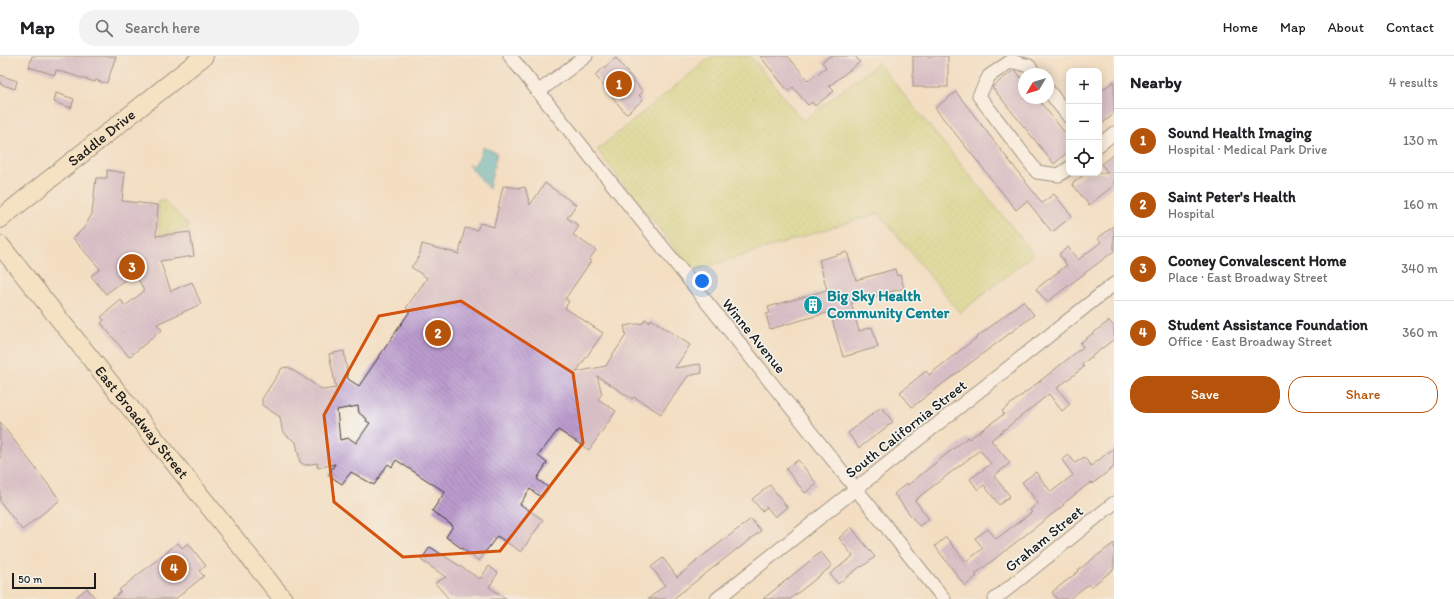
<!DOCTYPE html>
<meta charset="utf-8">
<style>
body{margin:0;font-family:Itim,sans-serif;background:#f2f2f2;color:#202124}
.controls{position:absolute;right:12px;top:12px;display:grid;overflow:hidden;border-radius:8px;box-shadow:0 2px 10px #0003}
.controls button{width:36px;height:36px;display:grid;place-items:center;padding:0;border:0;border-bottom:1px solid #e0e0e0;background:#fff;color:#202124;font:20px sans-serif}
.compass{position:absolute;left:1018px;top:12px;width:36px;height:36px;border-radius:50%;background:#fff;box-shadow:0 2px 10px #0003;rotate:232deg}
.scale{position:absolute;left:12px;bottom:10px;width:84px;box-sizing:border-box;padding-left:4px;border:2px solid #1c1c1c;border-top:0;font-size:11px;line-height:14px;white-space:nowrap;color:#1c1c1c;-webkit-text-stroke:3px #f6f6f2;paint-order:stroke}
.you{position:absolute;left:702px;top:225px;width:14px;height:14px;margin:-10px;border:3px solid #fff;border-radius:50%;background:#1a73e8;box-shadow:0 0 0 6px #1a73e833}
.badge{display:grid;place-items:center;width:26px;height:26px;border-radius:50%;background:#b45309;color:#fff;font-size:13px;font-weight:700}
.pin{position:absolute;translate:-50% -50%;border:2px solid #fff;box-shadow:0 1px 4px #0006}
.list{margin:0;padding:0;list-style:none}
h2{display:flex;justify-content:space-between;align-items:center;height:52px;margin:0;padding:0 16px;font-size:17px}
h2 small{font-size:13px;font-weight:400;color:#757577}
.list li{display:grid;grid-template-columns:26px 1fr auto;gap:12px;align-items:center;box-sizing:border-box;height:64px;padding:0 16px;border-top:1px solid #e0e0e0}
.list b{display:block;font-size:15px;white-space:nowrap}
.list p{margin:0;font-size:13px;white-space:nowrap;color:#757577}
.list em{font-size:13px;font-style:normal;color:#757577}
.actions{display:flex;gap:8px;padding:12px 16px}
.actions a{flex:1;padding:9px 0;border:1px solid #b45309;border-radius:16px;text-align:center;font-size:14px;color:#b45309}
.actions .main{background:#b45309;color:#fff}
.icon{flex:none;width:22px;height:22px;fill:none;stroke:currentColor;stroke-width:2;stroke-linecap:round;stroke-linejoin:round}
.map{position:relative;flex:none;width:1114px;height:543px;overflow:hidden}
header{display:flex;align-items:center;gap:24px;box-sizing:border-box;height:56px;padding:0 20px;background:#fff;border-bottom:1px solid #e0e0e0}
header strong{font-size:19px}
nav{display:flex;gap:22px;margin-inline-start:auto;font-size:14px}
.search{width:280px;height:36px;background:#f2f2f2;display:flex;align-items:center;gap:10px;box-sizing:border-box;padding:0 14px;border-radius:16px;color:#757577;font-size:15px}
main{display:flex}
aside{flex:1;background:#fff}
.map>svg:first-child{display:block}
</style>
<header>
<strong>Map</strong>
<div class="search"><svg class="icon" aria-label="search" viewBox="0 0 24 24"><circle cx="10" cy="10" r="6"/><path d="M15 15l6 6"/></svg>Search here</div>
<nav><a>Home</a><a>Map</a><a>About</a><a>Contact</a></nav>
</header>
<main>
<div class="map">
<svg width="1114" height="543" viewBox="0 0 1114 543">
<defs>
<pattern id="grass-dots" width="8" height="8" patternUnits="userSpaceOnUse"><rect width="8" height="8" fill="#c7d475"/><path d="M2 2h.1M6 6h.1" fill="none" stroke="#aab565" stroke-width="1.8" stroke-linecap="round"/></pattern>
<pattern id="garden-furrows" width="10" height="10" patternUnits="userSpaceOnUse"><rect width="10" height="10" fill="#c7d475"/><path d="M-1 1l2-2M0 10L10 0M9 11l2-2" fill="none" stroke="#aab565"/></pattern>
<pattern id="building-back-hatch" width="6" height="6" patternUnits="userSpaceOnUse"><rect width="6" height="6" fill="#bb9bce"/><path d="M-1 5l2 2M0 0l6 6M5-1l2 2" fill="none" stroke="#977ea6"/></pattern>
</defs>
<rect width="100%" height="100%" fill="#f6f6f2"/>
<filter id="ink" filterUnits="userSpaceOnUse"><feTurbulence type="fractalNoise" baseFrequency=".025" numOctaves="2"/><feDisplacementMap in="SourceGraphic" scale="8" xChannelSelector="R" yChannelSelector="G"/><feConvolveMatrix kernelMatrix="1 2 1 2 8 2 1 2 1" color-interpolation-filters="sRGB"/></filter>
<filter id="wash" filterUnits="userSpaceOnUse"><feTurbulence type="fractalNoise" baseFrequency=".012" numOctaves="4" result="noise"/><feDisplacementMap in="SourceGraphic" scale="16" xChannelSelector="R" yChannelSelector="G"/><feGaussianBlur stdDeviation="0.9" result="paint"/><feColorMatrix in="noise" values="0 0 0 0 0 0 0 0 0 0 0 0 0 0 0 0 0 1.4 0 .05"/><feComposite in="paint" operator="in"/></filter>
<g filter="url(#wash)">
<rect width="100%" height="100%" fill="#f3dec2"/>
<path fill="url(#grass-dots)" stroke="#727848" d="M712,0H750L803,65L878,7L1034,198L960,257L879,157L693,215L597,94Z"/>
<path fill="url(#garden-furrows)" stroke="#727848" d="M159,144L165,145L188,168L189,172L159,180Z"/>
<path fill="#43afc1" stroke="#30666e" d="M483,91L497,97L489,133L468,108L473,110L478,103Z"/>
<g id="blocks">
<g fill="url(#building-back-hatch)" fill-rule="evenodd">
<path d="M32,0H116L107,27L104,26L103,27L96,24L95,26L56,14L55,19L29,11Z"/>
<path d="M760,0H788L808,25L826,11L822,6L830,0H855L860,6L829,30L834,35L815,50L812,46L808,49L793,31L788,35Z"/>
<rect x="913" y="0" width="35" height="31"/>
<path d="M616,2L643,36L639,39L643,44L626,58L595,19Z"/>
<path d="M1014,14L1016,15L1024,25V42H1037L1069,82V95L1054,108L992,31Z"/>
<path d="M0,19L17,25L15,33L0,28Z"/>
<path d="M1114,25V58L1099,70V37Z"/>
<path d="M956,36L1042,147L1054,138L1072,160L1052,176L1027,145L1016,154L935,52Z"/>
<path d="M56,37L74,43L71,52L54,46Z"/>
<path d="M1114,98V129L1089,149L1072,128L1086,117H1108L1101,108Z"/>
<path d="M107,114L125,117L122,145L158,149L156,180L190,176L194,200L160,205L171,235L192,226L201,248L157,268L162,274L129,301L101,267L104,264L101,261L121,244L125,250L144,235L135,216L106,238L91,220L100,213L73,182L84,172L92,158L96,122H107Z"/>
<path d="M545,127L576,149L567,162L579,170L573,179L596,194L589,204L591,205L565,243L569,245L565,252L603,277L576,316L606,310L614,296H615L626,279L624,270L643,267L645,263L649,266L651,263L690,289L675,312L700,308L702,317L688,320L661,358L634,341L632,343L597,320L602,338L598,343L616,355L589,394L558,374L538,400L547,407L537,423L549,432L542,442L530,433L520,448L543,464L521,496L497,480L479,505L446,481L453,470L432,455L445,436L396,404L392,411L388,408L374,429L351,416L342,428L328,419L335,408L318,412L317,407L305,409L300,406L296,386L286,379L282,373L280,361L262,349V343L282,312L288,311L323,334L336,332L329,298L344,295L348,323L359,330L410,255L406,252L427,222L411,211L419,201L422,188L459,198L465,172L477,174L480,167L494,171L503,130L520,132L525,131L530,149ZM358,350L359,357L367,363L366,365L370,367L356,387L349,382L340,384L337,354Z"/>
<path d="M1114,170V195L1047,246L1036,233L1067,209L1059,198L1068,191L1078,204L1101,186L1098,182Z"/>
<path d="M847,196L856,224L895,213L897,220L900,219L904,232L851,247L859,275L872,271L878,291L843,301L830,256L770,273L766,258L770,257L768,251L827,234L819,204Z"/>
<path d="M1023,245L1034,259L912,351L900,336L926,315L929,319Z"/>
<path d="M1109,265L1114,270V283L1082,308L1084,311L1057,332L1070,348L1062,355L1049,338L991,384L1010,407L994,420L1010,440L999,449L984,429L978,434L970,423L991,408L980,394L915,444L929,463L919,470L894,438L907,427L908,429L968,381L969,383L1004,358L1002,355L1083,291L1080,287Z"/>
<path d="M881,351L893,366L859,392L848,377Z"/>
<path d="M0,366L60,444L22,474L0,445Z"/>
<path d="M1114,392V411L1092,428L1091,426L1063,448L1064,449L975,518L977,520L965,530L935,490L946,481L966,506L983,492L975,482L988,473L996,483L1032,456L1030,454L1038,447L1022,426L1036,416L1051,436L1073,419L1062,404L1069,399L1075,407L1084,401L1091,410Z"/>
<path d="M798,404L817,428L805,437L786,413Z"/>
<path d="M770,429L787,451L775,461L767,451L762,455L752,443Z"/>
<path d="M751,463L761,475L738,493H737L673,543H648L665,529L651,511L663,502L677,521L696,506H695Z"/>
<path d="M851,471L875,501L862,511L861,510L838,528L830,518L853,500L839,482Z"/>
<path d="M178,487L182,492L188,487L206,510L199,515L204,520L175,543H112L121,536L119,534Z"/>
<path d="M1114,487V513L1091,531L1089,528L1069,543H1057L1052,536L1079,515L1078,514Z"/>
<path d="M430,491L480,523L489,510L498,517L489,531L507,543H449L435,527L446,521L421,504Z"/>
<path d="M821,496L832,510L808,529L790,543H763Z"/>
<path d="M87,532L96,543H74Z"/>
</g>
</g>
</g>
<g filter="url(#ink)">
<use href="#blocks" fill-opacity="0" stroke="#3c3935" stroke-width="1"/>
<g fill="none" stroke-linecap="round" stroke-linejoin="round">
<g stroke="#3c3935" stroke-width="15">
<g id="street">
<path d="M510,0L944,543"/>
<path d="M1035,18L1029,10L1011,5L989,20L979,40L1037,116L1059,119L1069,112"/>
<path d="M1048,34L1069,61"/>
<path d="M538,36L586,0"/>
<path d="M1099,89L1114,77"/>
<path d="M717,543L1114,228"/>
<path d="M995,543L1114,447"/>
</g>
</g>
<g stroke="#3c3935" stroke-width="20">
<g id="secondary">
<path id="s1" d="M0,163L204,0"/>
<path id="s2" d="M0,189L283,543"/>
</g>
</g>
<use href="#street" stroke="#fff" stroke-width="13"/>
<use href="#secondary" stroke="#f9e7c3" stroke-width="18"/>
</g>
</g>
<path d="M0 0H1114V543H0ZM461,245L573,317L583,387L500,495L403,501L334,446L324,359L379,260Z" fill="#f3dec2" fill-opacity=".55" fill-rule="evenodd"/>
<path fill="none" stroke="#d4530e" stroke-width="3" stroke-linejoin="round" d="M461,245L573,317L583,387L500,495L403,501L334,446L324,359L379,260Z"/>
<defs>
<g id="building-disc" transform="scale(1)"><circle r="9.5" fill="#0f9aa8" stroke="#f6f6f2"/><path d="M-4-6H4V6H1V3H-1V6H-4ZM-2.5-4.3h1.7v1.8h-1.7ZM.8-4.3h1.7v1.8H.8ZM-2.5-1h1.7V.8h-1.7ZM.8-1h1.7V.8H.8Z" fill="#fff"/></g>
</defs>
<g fill-rule="evenodd">
<use href="#building-disc" x="813" y="249"/>
</g>
<g text-anchor="middle" stroke-width="3" stroke-linejoin="round" paint-order="stroke">
<g font-size="15" fill="#1c1c1c" stroke="#f6f6f2">
<text dy="5" stroke="none"><textPath href="#s1" startOffset="130">Saddle Drive</textPath></text>
<text transform="translate(754 280) rotate(51)" y="5">Winne Avenue</text>
<text dy="5" stroke="none"><textPath href="#s2" startOffset="227">East Broadway Street</textPath></text>
<text transform="translate(906 373) rotate(-38)" y="5">South California Street</text>
<text transform="translate(1044 483) rotate(-39)" y="5">Graham Street</text>
</g>
<g font-size="15" font-weight="bold" fill="#0d838f" stroke="#f6f6f2" text-anchor="start">
<text x="827" y="245">Big Sky Health<tspan x="827" dy="17">Community Center</tspan></text>
</g>
</g>
</svg>
<div class="controls">
<button>+</button>
<button>−</button>
<button><svg class="icon" aria-label="locate" viewBox="0 0 24 24"><circle cx="12" cy="12" r="6"/><path d="M12 2v4M12 18v4M2 12h4M18 12h4"/></svg></button>
</div>
<svg class="compass" viewBox="-18 -18 36 36"><path d="M0-13l5 13h-10z" fill="#e53935"/><path d="M0 13l5-13h-10z" fill="#757577"/></svg>
<div class="scale">50 m</div>
<div class="you"></div>
<div class="pin badge" style="left:619px;top:28px">1</div>
<div class="pin badge" style="left:438px;top:277px">2</div>
<div class="pin badge" style="left:132px;top:211px">3</div>
<div class="pin badge" style="left:174px;top:512px">4</div>
</div>
<aside>
<h2>Nearby<small>4 results</small></h2>
<ul class="list">
<li><span class="badge">1</span><div><b>Sound Health Imaging</b><p>Hospital · Medical Park Drive</p></div><em>130 m</em></li>
<li><span class="badge">2</span><div><b>Saint Peter's Health</b><p>Hospital</p></div><em>160 m</em></li>
<li><span class="badge">3</span><div><b>Cooney Convalescent Home</b><p>Place · East Broadway Street</p></div><em>340 m</em></li>
<li><span class="badge">4</span><div><b>Student Assistance Foundation</b><p>Office · East Broadway Street</p></div><em>360 m</em></li>
</ul>
<div class="actions"><a class="main">Save</a><a>Share</a></div>
</aside>
</main>
